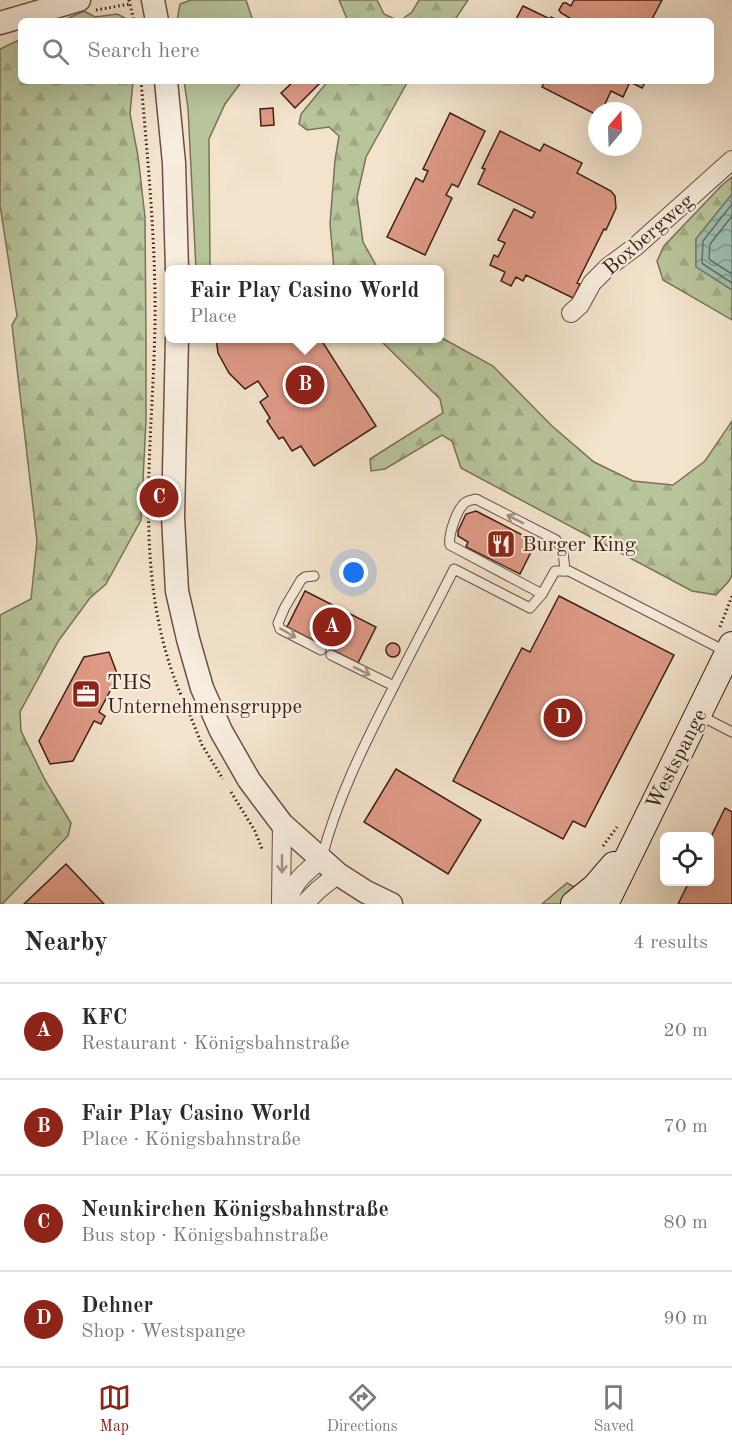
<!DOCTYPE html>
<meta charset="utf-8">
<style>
body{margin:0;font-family:"Old Standard TT",serif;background:#f2f2f3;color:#2b2b33}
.controls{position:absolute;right:18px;bottom:18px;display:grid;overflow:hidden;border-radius:9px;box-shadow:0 6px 24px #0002}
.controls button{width:54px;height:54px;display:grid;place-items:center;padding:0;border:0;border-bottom:2px solid #e1e1e2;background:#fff;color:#2b2b33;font:30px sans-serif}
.compass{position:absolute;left:588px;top:102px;width:54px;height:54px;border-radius:50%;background:#fff;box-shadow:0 6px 24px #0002;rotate:19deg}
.you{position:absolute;left:354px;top:573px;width:21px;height:21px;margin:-15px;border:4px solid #fff;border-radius:50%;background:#1a73e8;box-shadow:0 0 0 9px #1a73e833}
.badge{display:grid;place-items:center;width:39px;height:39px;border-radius:50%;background:#8f2418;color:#fff;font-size:20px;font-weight:700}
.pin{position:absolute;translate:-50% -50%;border:3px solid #fff;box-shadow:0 2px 6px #0006}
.popup{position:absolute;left:165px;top:265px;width:279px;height:78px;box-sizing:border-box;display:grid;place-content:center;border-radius:9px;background:#fff;filter:drop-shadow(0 2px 4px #0005);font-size:20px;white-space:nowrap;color:#7c7c81}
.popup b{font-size:22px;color:#2b2b33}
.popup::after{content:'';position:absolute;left:50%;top:100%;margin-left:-12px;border:12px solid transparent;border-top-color:#fff}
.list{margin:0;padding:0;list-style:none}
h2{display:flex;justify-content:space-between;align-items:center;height:78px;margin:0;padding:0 24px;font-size:26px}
h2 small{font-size:20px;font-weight:400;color:#7c7c81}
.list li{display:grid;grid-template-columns:39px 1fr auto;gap:18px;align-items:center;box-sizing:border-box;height:96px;padding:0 24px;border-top:2px solid #e1e1e2}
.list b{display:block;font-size:22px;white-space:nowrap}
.list p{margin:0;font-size:20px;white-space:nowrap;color:#7c7c81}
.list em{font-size:20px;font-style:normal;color:#7c7c81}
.icon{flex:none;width:33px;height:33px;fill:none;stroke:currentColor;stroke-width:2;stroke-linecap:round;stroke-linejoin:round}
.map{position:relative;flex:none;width:732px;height:904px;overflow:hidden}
.search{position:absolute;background:#fff;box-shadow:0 6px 24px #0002;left:18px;right:18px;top:18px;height:66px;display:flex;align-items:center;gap:15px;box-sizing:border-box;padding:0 21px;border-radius:9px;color:#7c7c81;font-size:22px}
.sheet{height:462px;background:#fff}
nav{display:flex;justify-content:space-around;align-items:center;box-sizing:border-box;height:84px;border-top:2px solid #e1e1e2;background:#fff;font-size:16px;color:#7c7c81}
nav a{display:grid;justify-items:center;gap:3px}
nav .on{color:#8f2418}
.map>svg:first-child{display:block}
</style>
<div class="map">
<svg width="732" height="904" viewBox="0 0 732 904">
<defs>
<pattern id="forest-firs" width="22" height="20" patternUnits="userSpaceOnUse" patternTransform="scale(1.5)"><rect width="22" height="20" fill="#b8c49a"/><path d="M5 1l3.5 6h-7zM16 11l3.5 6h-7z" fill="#9fa884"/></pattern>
<pattern id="water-waves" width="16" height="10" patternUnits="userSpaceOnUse" patternTransform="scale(1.5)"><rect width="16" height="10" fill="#9dbfb2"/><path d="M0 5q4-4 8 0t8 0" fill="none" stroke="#819b90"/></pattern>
</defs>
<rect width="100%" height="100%" fill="#f3e3cc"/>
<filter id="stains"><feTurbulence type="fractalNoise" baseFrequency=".00333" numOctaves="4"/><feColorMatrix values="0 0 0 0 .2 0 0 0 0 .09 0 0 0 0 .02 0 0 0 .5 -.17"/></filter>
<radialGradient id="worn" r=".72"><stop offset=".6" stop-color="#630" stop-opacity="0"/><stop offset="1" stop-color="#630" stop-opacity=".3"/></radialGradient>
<g fill="#b8c49a" stroke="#7a7258" stroke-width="1.5">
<path d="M191,0H246L253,21H177L180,4Z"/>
<path d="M184,81H242L225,104L209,139L210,269H196L188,108Z"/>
<path d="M567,883L605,904H542Z"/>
</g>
<g fill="url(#forest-firs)" stroke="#7a7258" stroke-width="1.5">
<path d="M339,0H377L384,14L399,21H348Z"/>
<path d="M419,0H468L454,21H400L412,12Z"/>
<path d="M84,11L95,17L117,14L125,18V21H62Z"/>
<path d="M21,39V81H133L130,114L138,156L145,217L146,341V420L141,520L106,584L90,598L59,640L20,712L21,731L45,780L71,823L68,836L2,904H0V615L31,599L37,541L12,325L17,316L0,205V49Z"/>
<path d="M328,81H408L366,157L357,197L363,242L378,269H334L330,224L335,160L339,136L329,127L307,130L299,124L301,114Z"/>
<path d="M732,177V194L696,239V266L732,290V320L663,280L657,261L664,246L722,185Z"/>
<path d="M440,337L493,366L552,426L594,462L633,481L673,485L705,461L732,421V575L729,581L716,595L692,591L461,468L452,441L442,435L385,469L371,471L370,459L443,413L440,399L379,339L440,338Z"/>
</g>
<path fill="url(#water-waves)" stroke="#767f73" stroke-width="1.5" d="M732,194V290L696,267V239Z"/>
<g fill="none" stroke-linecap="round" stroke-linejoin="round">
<g stroke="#6c7064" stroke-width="1.5">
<path d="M732,204L703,241L702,262L703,264L732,283"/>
<path d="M732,216L710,244L709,258L710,260L732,274"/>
</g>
</g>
<g fill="#df9a86" stroke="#3c2015" stroke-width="1.5">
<path d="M574,0H662L651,21H569L570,18L561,13L559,10L563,3H566L571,6Z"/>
<path d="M523,6L550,19L551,17L559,21H515Z"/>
<path d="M294,81H322L295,108L281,93Z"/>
<path d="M545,81H646L642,88L630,82L623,97L611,91L605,104L618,111H597V115L542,87Z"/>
<path d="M273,108L274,125L261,126L260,109Z"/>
<path d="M450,113L485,131L458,187L452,184L446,195L452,198L425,255L387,237L416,178L423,182L428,171L423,169Z"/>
<path d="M500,131L540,151L544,144L582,163L577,173L611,191L615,196L616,208L606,230L604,229L577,283L580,284L573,298L526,275L523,281L516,277L511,286L501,281L505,272L490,265L494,255L498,257L505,243L498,240L514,209L532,218L535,212L478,184L485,169L482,168Z"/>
<path d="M216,338H304L306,343L315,338H320L376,426L314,466L301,446L292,451L283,437L279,439L267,421L270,418L260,402L268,396L258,381L245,389L229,373L218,353Z"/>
<path d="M476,511L536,542L520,574L466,547L468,542L458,536V531L466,514Z"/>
<path d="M305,591L376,627L358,663L287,627Z"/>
<path d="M559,596L674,655L585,827L573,821L563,839L453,781L522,648L530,652Z"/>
<circle cx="393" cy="650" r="7"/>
<path d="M109,652L118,676L99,712L105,716L101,724L94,721L73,761L50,764L39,741L84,657Z"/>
<path d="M396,769L481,820L448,874L364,822Z"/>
<path d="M725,808L732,812V904H678L689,882H710V839Z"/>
<path d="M66,864L104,904H24Z"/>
</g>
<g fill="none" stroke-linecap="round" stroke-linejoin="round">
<g stroke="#6a5143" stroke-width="11">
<g id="service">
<path d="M314,576L305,577L301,580L285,607L278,623L280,629L321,650"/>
<path d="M542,594L450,545C448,535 457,508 466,502C469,500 473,500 476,499L556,540L563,551L565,571"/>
<path d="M331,655L394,686"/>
<path d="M701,716L732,732"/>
<path d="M322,857C337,800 362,749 389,696C410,654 433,611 454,569L530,608L542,594L555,571H569L727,652"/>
</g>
</g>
<g stroke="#6a5143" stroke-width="20">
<g id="minor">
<path d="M571,313L580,305L592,283L608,267L635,247L732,160"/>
<path d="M281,904L282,824"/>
<path d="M286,904C295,881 301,875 321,860"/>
<path d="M304,904L318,890L338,874"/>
</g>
</g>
<g stroke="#6a5143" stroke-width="25">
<g id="tertiary">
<path d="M153,0L157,21"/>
<path d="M0,23L79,0"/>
<path d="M166,81L174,163L177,270"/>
<path d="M177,338L173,517L177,591L188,639L202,688L221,731L249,780L282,824L338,874L366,892L391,904"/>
</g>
</g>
<g stroke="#3c2015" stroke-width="28">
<g id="secondary">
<path d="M574,904L595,887L614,865"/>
<path d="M605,904L732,645"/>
</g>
</g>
<g stroke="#3c2015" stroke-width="3" stroke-dasharray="1.5 3" stroke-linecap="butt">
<path d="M129,0L134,21"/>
<path d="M96,10L130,4"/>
<path d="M141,81C147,152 154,223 155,295C157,428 127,568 181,695"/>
<path d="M720,627L732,596"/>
<path d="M190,715L202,745L223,779"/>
<path d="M231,792L255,831L262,849"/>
<path d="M603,846L617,827"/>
</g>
<use href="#service" stroke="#f7edde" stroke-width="9"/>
<use href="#minor" stroke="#f7edde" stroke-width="18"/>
<use href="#tertiary" stroke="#f7edde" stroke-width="22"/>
<use href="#secondary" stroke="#f7edde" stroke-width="26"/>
</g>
<defs><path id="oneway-shaft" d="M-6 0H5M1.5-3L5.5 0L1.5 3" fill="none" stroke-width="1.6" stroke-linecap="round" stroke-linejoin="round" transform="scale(1.5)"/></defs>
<g stroke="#a39184">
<use href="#oneway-shaft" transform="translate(515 519) rotate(-153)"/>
<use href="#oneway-shaft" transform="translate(288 633) rotate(30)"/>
<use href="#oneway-shaft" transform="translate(362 671) rotate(26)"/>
<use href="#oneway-shaft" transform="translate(282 864) rotate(90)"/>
</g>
<defs>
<g id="restaurant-square" transform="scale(1.5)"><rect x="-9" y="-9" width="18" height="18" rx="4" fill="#8f2418" stroke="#f7edde"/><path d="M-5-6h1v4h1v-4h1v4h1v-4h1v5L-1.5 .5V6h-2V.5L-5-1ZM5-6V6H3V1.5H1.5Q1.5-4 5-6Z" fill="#fff"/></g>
<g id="office-square" transform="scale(1.5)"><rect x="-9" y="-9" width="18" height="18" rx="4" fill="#8f2418" stroke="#f7edde"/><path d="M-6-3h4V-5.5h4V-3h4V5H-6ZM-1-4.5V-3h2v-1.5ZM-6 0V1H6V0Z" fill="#fff"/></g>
</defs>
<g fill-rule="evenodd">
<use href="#restaurant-square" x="501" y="544"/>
<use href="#office-square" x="86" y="694"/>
</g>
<g text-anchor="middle" stroke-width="4.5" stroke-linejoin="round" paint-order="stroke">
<g font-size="21" fill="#3c2015" stroke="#f7edde">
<text transform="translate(648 234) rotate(-41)" y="7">Boxbergweg</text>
<text transform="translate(676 759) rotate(-63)" y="7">Westspange</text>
</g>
<g font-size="21" fill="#3c2015" stroke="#f7edde" text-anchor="start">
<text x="522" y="551">Burger King</text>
<text x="107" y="689">THS<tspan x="107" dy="24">Unternehmensgruppe</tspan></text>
</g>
</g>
<rect width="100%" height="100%" filter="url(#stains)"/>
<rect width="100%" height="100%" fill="url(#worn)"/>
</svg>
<div class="controls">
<button><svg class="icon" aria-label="locate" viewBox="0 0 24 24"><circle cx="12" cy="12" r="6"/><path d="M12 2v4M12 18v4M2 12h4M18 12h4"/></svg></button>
</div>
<svg class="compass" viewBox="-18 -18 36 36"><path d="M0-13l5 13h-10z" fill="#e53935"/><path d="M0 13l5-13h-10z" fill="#7c7c81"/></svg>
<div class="you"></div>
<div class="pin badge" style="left:332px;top:627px">A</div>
<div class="pin badge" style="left:305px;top:385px">B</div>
<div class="popup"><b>Fair Play Casino World</b>Place</div>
<div class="pin badge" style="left:159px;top:498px">C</div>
<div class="pin badge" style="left:563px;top:718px">D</div>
<div class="search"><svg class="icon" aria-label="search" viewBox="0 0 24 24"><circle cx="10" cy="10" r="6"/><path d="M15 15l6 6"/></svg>Search here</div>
</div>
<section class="sheet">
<h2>Nearby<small>4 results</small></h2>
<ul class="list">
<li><span class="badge">A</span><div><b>KFC</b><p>Restaurant · Königsbahnstraße</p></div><em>20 m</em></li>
<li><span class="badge">B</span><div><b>Fair Play Casino World</b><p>Place · Königsbahnstraße</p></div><em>70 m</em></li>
<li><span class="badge">C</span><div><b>Neunkirchen Königsbahnstraße</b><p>Bus stop · Königsbahnstraße</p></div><em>80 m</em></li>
<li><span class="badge">D</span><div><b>Dehner</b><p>Shop · Westspange</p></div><em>90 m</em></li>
</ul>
</section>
<nav>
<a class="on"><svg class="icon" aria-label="map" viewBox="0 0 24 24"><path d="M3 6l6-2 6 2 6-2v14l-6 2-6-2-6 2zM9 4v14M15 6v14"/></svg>Map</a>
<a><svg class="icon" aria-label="directions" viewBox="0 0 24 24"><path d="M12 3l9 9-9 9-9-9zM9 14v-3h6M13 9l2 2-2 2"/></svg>Directions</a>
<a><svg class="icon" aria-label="saved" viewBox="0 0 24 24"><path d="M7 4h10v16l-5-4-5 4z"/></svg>Saved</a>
</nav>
